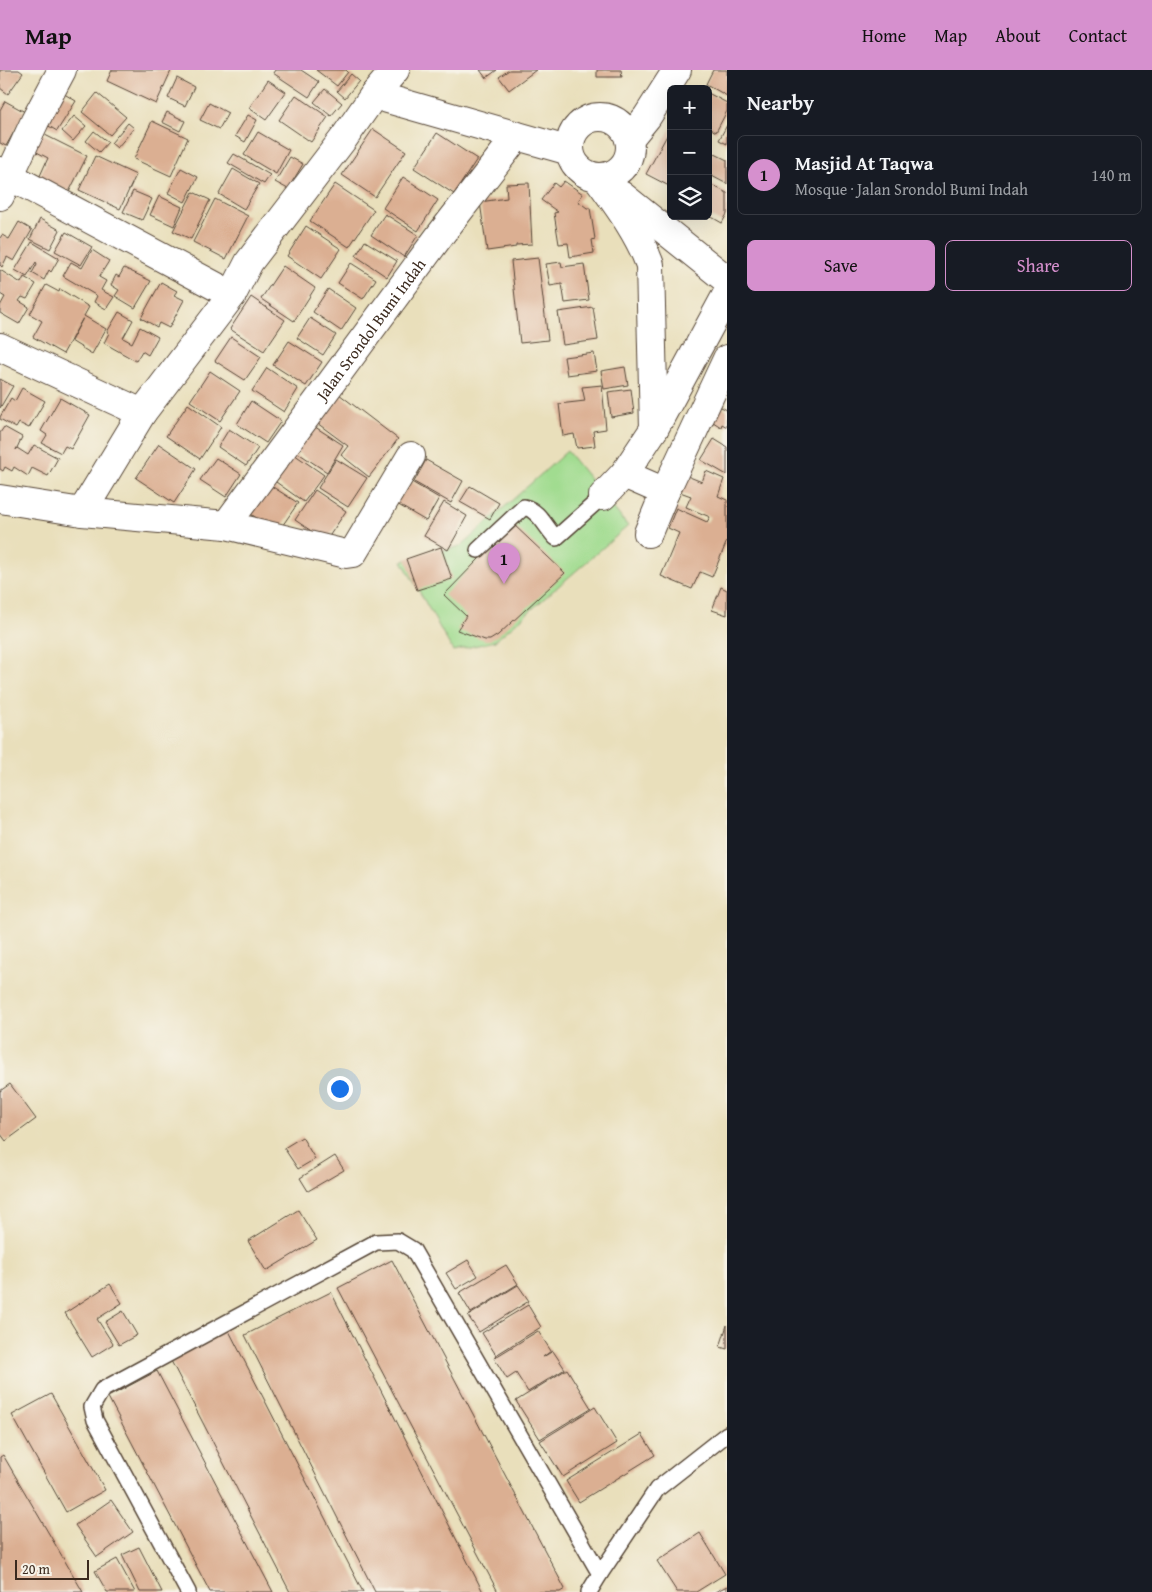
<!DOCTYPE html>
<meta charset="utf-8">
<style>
body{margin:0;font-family:"Gentium Book Plus",serif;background:#242831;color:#f1f3f6}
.controls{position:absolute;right:15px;top:15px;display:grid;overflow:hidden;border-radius:8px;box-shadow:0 5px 20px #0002}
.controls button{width:45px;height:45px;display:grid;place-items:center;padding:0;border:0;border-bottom:1px solid #363941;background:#171b24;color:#f1f3f6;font:25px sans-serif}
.scale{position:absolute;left:15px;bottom:12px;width:74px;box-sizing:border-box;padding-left:5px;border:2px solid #3b2a1e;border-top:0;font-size:14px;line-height:18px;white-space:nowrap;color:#3b2a1e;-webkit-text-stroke:4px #f7f3e8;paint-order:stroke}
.you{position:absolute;left:339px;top:1018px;width:18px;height:18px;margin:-12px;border:4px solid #fff;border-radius:50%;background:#1a73e8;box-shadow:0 0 0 8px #1a73e833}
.badge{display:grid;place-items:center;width:32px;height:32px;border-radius:50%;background:#d690ce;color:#111;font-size:16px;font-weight:700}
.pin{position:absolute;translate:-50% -41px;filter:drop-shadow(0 1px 2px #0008)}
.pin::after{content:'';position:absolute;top:26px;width:18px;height:15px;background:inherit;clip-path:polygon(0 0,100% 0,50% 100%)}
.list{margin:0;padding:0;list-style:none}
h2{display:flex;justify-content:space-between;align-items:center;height:65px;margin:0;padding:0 20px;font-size:21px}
h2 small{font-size:16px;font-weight:400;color:#9ea1a6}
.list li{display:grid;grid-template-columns:32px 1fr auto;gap:15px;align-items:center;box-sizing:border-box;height:80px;margin:0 10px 10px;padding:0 10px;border:1px solid #363941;border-radius:8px}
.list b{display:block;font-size:19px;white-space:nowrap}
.list p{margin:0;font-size:16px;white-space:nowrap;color:#9ea1a6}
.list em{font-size:16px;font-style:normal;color:#9ea1a6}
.actions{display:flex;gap:10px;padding:15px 20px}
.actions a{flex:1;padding:11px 0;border:1px solid #d690ce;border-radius:8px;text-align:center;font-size:18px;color:#d690ce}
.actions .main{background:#d690ce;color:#111}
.icon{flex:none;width:28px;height:28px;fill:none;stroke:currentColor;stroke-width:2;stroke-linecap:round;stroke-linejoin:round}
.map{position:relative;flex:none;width:727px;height:1522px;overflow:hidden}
header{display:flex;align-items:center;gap:30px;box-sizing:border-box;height:70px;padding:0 25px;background:#d690ce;color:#111}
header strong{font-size:24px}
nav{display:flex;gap:28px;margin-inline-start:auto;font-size:18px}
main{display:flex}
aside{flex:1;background:#171b24}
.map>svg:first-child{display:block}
</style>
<header>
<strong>Map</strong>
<nav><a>Home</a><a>Map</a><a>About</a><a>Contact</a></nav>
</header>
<main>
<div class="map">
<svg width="727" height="1522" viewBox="0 0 727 1522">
<rect width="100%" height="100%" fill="#f7f3e8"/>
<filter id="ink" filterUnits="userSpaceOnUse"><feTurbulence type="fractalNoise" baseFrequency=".02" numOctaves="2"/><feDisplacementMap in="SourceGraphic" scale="10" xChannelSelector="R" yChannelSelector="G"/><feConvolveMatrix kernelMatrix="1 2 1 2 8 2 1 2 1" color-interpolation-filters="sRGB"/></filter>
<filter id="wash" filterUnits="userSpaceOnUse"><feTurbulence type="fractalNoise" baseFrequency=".0096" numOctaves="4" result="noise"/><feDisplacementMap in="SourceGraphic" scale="20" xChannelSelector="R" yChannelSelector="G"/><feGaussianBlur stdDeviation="1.12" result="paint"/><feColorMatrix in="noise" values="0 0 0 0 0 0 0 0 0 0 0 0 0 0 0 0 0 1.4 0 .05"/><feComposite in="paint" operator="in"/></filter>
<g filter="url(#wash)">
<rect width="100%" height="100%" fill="#e9dfbb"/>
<path fill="#a1dc90" stroke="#6e8357" d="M567,381L628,456L495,571L453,581L402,491L461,476Z"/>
<g id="blocks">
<g fill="#dbaf92">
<path d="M0,0H19L23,3L8,24L0,18Z"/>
<path d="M112,0H169L171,1L156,34L107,11Z"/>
<path d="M275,0H301L319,12L309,27L273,3Z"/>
<path d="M316,0H346L348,2L337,16Z"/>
<path d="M480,0H497L486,8Z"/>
<path d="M509,0H536L509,20L499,7Z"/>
<path d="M597,0H621L622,7H597Z"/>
<path d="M713,0H727V26L706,14Z"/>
<path d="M351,4L359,11L345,28L337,21Z"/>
<path d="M177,8L194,17L185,36L168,28Z"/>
<path d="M268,10L286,22L266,50L249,38Z"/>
<path d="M56,19L76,31L57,61L37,49Z"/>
<path d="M325,19L342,33L331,46L314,32Z"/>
<path d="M97,23L126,47L110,65L82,42Z"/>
<path d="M708,23L727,33V41L716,62L708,57Z"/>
<path d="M296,25L328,47L311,72L279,50Z"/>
<path d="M5,31L25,42L6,76L0,73V40Z"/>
<path d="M209,33L228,43L219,59L200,50Z"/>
<path d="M167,42L185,51L180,61L162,52Z"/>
<path d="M248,45L257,50L245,72L235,66Z"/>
<path d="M74,46L86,56L73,71L62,61Z"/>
<path d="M152,51L188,68L171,106L134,89Z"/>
<path d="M128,53L134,58L117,78L111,73Z"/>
<path d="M727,55V74L719,70Z"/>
<path d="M671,58V117L646,104Z"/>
<path d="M373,59L406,81L375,127L342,105Z"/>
<path d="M94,61L108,72L99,82L86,71Z"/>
<path d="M39,62L87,86L69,122L39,108L48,88L31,79Z"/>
<path d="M258,62L289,80L276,104L244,85Z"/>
<path d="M437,63L477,89L454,124L414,98Z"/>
<path d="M711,82L727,90V114L708,104V87Z"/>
<path d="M234,84L270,105L264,114L228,93Z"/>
<path d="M95,86L136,105L120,139L79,120Z"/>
<path d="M290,87L303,94L288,119L275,112Z"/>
<path d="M181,98L198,107L185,132L168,123Z"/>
<path d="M233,99L259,114L244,139L219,124Z"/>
<path d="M403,107L438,130L418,161L383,138Z"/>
<path d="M564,111L583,124L578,131L587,138H590L595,169L592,170L594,183L570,187L568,173L559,174L554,143L558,142L541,130L554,113L559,117Z"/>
<path d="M529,113L532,174L516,175V177L487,181L480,132L507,128L506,114Z"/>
<path d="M708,113L727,123V144L722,153L708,145Z"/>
<path d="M335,114L374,140L349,177L310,151Z"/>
<path d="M133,121L152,129L142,150L123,142Z"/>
<path d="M193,122L210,130L191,169L173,161Z"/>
<path d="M159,126L182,137L174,156L150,145Z"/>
<path d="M215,129L248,146L226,189L193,172Z"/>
<path d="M385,144L418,165L404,187L371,165Z"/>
<path d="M40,149L60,160L50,179L30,169Z"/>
<path d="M19,152L32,160L14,191L7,187L2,197L0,195V168L2,165L9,169Z"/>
<path d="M306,156L341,179L321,209L287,186Z"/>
<path d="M66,162L92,177L81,195L55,181Z"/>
<path d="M365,171L397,191L387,207L356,186Z"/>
<path d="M32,172L59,188L51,202L49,200L44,210L32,203L37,194L36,192L27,207L15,200Z"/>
<path d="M92,180L109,191L99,207L106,211L101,220L114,227L106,239L94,232L97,226L63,206L71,192L82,198Z"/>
<path d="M538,188L548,270L520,273L511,191Z"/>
<path d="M561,192L562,197L584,194L589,230L565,233L562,214L550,216L546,194Z"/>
<path d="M351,193L376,209L363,229L338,213Z"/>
<path d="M283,196L315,218L294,251L261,229Z"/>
<path d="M124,198L151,211L135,238L115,226L119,220L111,215L116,205L119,207Z"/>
<path d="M0,200L21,213L24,207L36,214L27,229L22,227L19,231L29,237L19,254L0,243V236L5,227L0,224Z"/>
<path d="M161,212L177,221L174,225L184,230L169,258L159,253L157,257L141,248Z"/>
<path d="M46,215L59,222L60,219L89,237L84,246L106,259L92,284L71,271L83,248L63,284L33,267L42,251L30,244Z"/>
<path d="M328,219L356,238L341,261L313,242Z"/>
<path d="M251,227L285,250L264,281L230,259Z"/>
<path d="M593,237L598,270L563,275L558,242Z"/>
<path d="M119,242L133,250L123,268L132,273L140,257L158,267L148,285L142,281L136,291L104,273L109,263L107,262Z"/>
<path d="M310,248L336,265L323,285L297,268Z"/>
<path d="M231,267L261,287L245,310L215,291Z"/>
<path d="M289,271L322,292L306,316L273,295Z"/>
<path d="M594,283L597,301L567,305L564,287Z"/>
<path d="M625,297L628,315L604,319L601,301Z"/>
<path d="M267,298L298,319L284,342L252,321Z"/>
<path d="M210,301L240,321L220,351L190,331Z"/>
<path d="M0,309L13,316L0,338Z"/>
<path d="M602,315L606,359L593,361L595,376L577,378L574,364L563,366L559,334L585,331L582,317Z"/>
<path d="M22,318L45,331L29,358L19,353L16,358L0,349V347L11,328L15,331Z"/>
<path d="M631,319L634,343L611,347L608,322Z"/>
<path d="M335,321L398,369L369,407L341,385L348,376L313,350Z"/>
<path d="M60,328L90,345L71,379L65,376L61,383L42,373L47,365L41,361Z"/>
<path d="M251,331L281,351L266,373L237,354Z"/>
<path d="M188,334L221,357L200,389L166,366Z"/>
<path d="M719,336L727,340V357L722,354L721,357L710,350Z"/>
<path d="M309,353L343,375L327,402L292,379Z"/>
<path d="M4,357L22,367L16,380L17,378L28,385L34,375L58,388L48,406L32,398L28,406L14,397L12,401L5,397L3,401L0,399V363Z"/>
<path d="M229,359L258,378L246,396L218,377Z"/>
<path d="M714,369L727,377V405L701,390Z"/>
<path d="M159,374L196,399L174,433L136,408Z"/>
<path d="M288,380L324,405L304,432L269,407Z"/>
<path d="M216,388L241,404L226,427L200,410Z"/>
<path d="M336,389L367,408L348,437L318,418Z"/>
<path d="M426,390L463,411L451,433L414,412Z"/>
<path d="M706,401L724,409L718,426L727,430V471L712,507L700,502L692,519L661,506L679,463L668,458L676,438L707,452L710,447L686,437L691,426L680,422L687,406L702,412Z"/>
<path d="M403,407L439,428L426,451L390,430Z"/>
<path d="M265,412L298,433L278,462L246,441Z"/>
<path d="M470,416L499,433L490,449L460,432Z"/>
<path d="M315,420L346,441L326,471L295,450Z"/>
<path d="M444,432L467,446L448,480L424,466Z"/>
<path d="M513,454L565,503L498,565L490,570H485L457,560L466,546L444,525Z"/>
<path d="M441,477L452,509L417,520L406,489Z"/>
<path d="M721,517L727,520V545L712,540Z"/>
<path d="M10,1014L36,1049L6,1071L0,1063V1021Z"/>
<path d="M302,1067L315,1089L298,1099L284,1078Z"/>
<path d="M335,1086L344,1100L308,1121L300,1108Z"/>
<path d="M298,1140L317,1170L266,1201L248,1171Z"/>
<path d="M392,1190L565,1519L560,1522H498L338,1218Z"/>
<path d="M468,1190L478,1206L456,1219L446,1203Z"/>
<path d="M506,1195L518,1214L471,1243L459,1223Z"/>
<path d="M110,1214L122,1233L97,1249L113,1274L92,1287L65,1243Z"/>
<path d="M518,1215L529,1231L479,1262L468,1246Z"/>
<path d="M331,1222L483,1522H375L245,1265Z"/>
<path d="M528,1235L541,1257L496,1285L482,1263Z"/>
<path d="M123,1241L137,1265L119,1275L105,1252Z"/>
<path d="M226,1255L363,1522H290L168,1285Z"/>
<path d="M727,1255V1279L720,1277Z"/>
<path d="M538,1261L551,1281L543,1287L553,1281L565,1299L528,1322L516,1303L507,1309L494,1288Z"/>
<path d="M567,1299L591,1338L540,1369L516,1331Z"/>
<path d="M157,1301L273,1522H210L108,1327Z"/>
<path d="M51,1324L105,1420L66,1442L12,1345Z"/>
<path d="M595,1337L617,1373L563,1407L540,1371Z"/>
<path d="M642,1364L655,1385L579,1432L566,1411Z"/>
<path d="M3,1385L83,1522H0V1387Z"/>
<path d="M111,1430L133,1462L97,1487L75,1455Z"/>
<path d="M700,1463L725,1504L696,1522H677L657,1491Z"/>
<path d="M139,1477L162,1522H140L122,1485Z"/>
<path d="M117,1489L135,1522H107L95,1501Z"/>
<path d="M727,1516V1522H715Z"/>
</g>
</g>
</g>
<g filter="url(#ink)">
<use href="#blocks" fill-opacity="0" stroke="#554536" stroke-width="1"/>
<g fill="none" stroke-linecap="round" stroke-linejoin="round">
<g stroke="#554536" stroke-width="18">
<g id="lane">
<path d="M478,480L524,437C539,440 546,458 556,468L603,426"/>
<path d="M600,1504L657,1419L727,1364"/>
<path d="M188,1522L95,1350L92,1337L102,1320L376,1172L398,1171L413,1180L600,1504L589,1522"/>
</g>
</g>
<g stroke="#554536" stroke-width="30">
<g id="street">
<path d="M374,25L395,0"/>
<circle cx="600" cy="77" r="30"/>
<path d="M629,69L647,47L677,0"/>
<path d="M0,101L232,225"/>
<path d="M597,107C617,135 638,162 650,195L654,359"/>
<path d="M621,125L727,210"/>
<path d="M0,126L35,51L62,0"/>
<path d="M0,277L142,343"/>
<path d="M624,404L665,422"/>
<path d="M603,426L624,404L654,359L727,224"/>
<path d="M0,429L82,442L142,343L232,225L249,192L344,68L374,25L570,81"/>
<path id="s1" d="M82,442L226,455L441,164L517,66"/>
<path d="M226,455L346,484L353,483L411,386"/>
<path d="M648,463L665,422L727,289"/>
</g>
</g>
<use href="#lane" stroke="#fff" stroke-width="15"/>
<use href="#street" stroke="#fff" stroke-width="28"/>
</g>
</g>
<g text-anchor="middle" stroke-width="4.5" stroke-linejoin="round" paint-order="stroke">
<g font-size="16" fill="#3b2a1e" stroke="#f7f3e8">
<text dy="6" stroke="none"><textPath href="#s1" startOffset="388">Jalan Srondol Bumi Indah</textPath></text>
</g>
</g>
</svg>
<div class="controls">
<button>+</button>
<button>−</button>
<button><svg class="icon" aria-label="layers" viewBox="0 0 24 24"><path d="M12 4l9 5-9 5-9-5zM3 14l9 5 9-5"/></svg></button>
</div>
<div class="scale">20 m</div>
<div class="you"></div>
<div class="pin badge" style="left:504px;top:514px">1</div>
</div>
<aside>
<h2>Nearby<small></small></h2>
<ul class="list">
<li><span class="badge">1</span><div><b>Masjid At Taqwa</b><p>Mosque · Jalan Srondol Bumi Indah</p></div><em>140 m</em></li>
</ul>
<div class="actions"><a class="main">Save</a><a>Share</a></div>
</aside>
</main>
